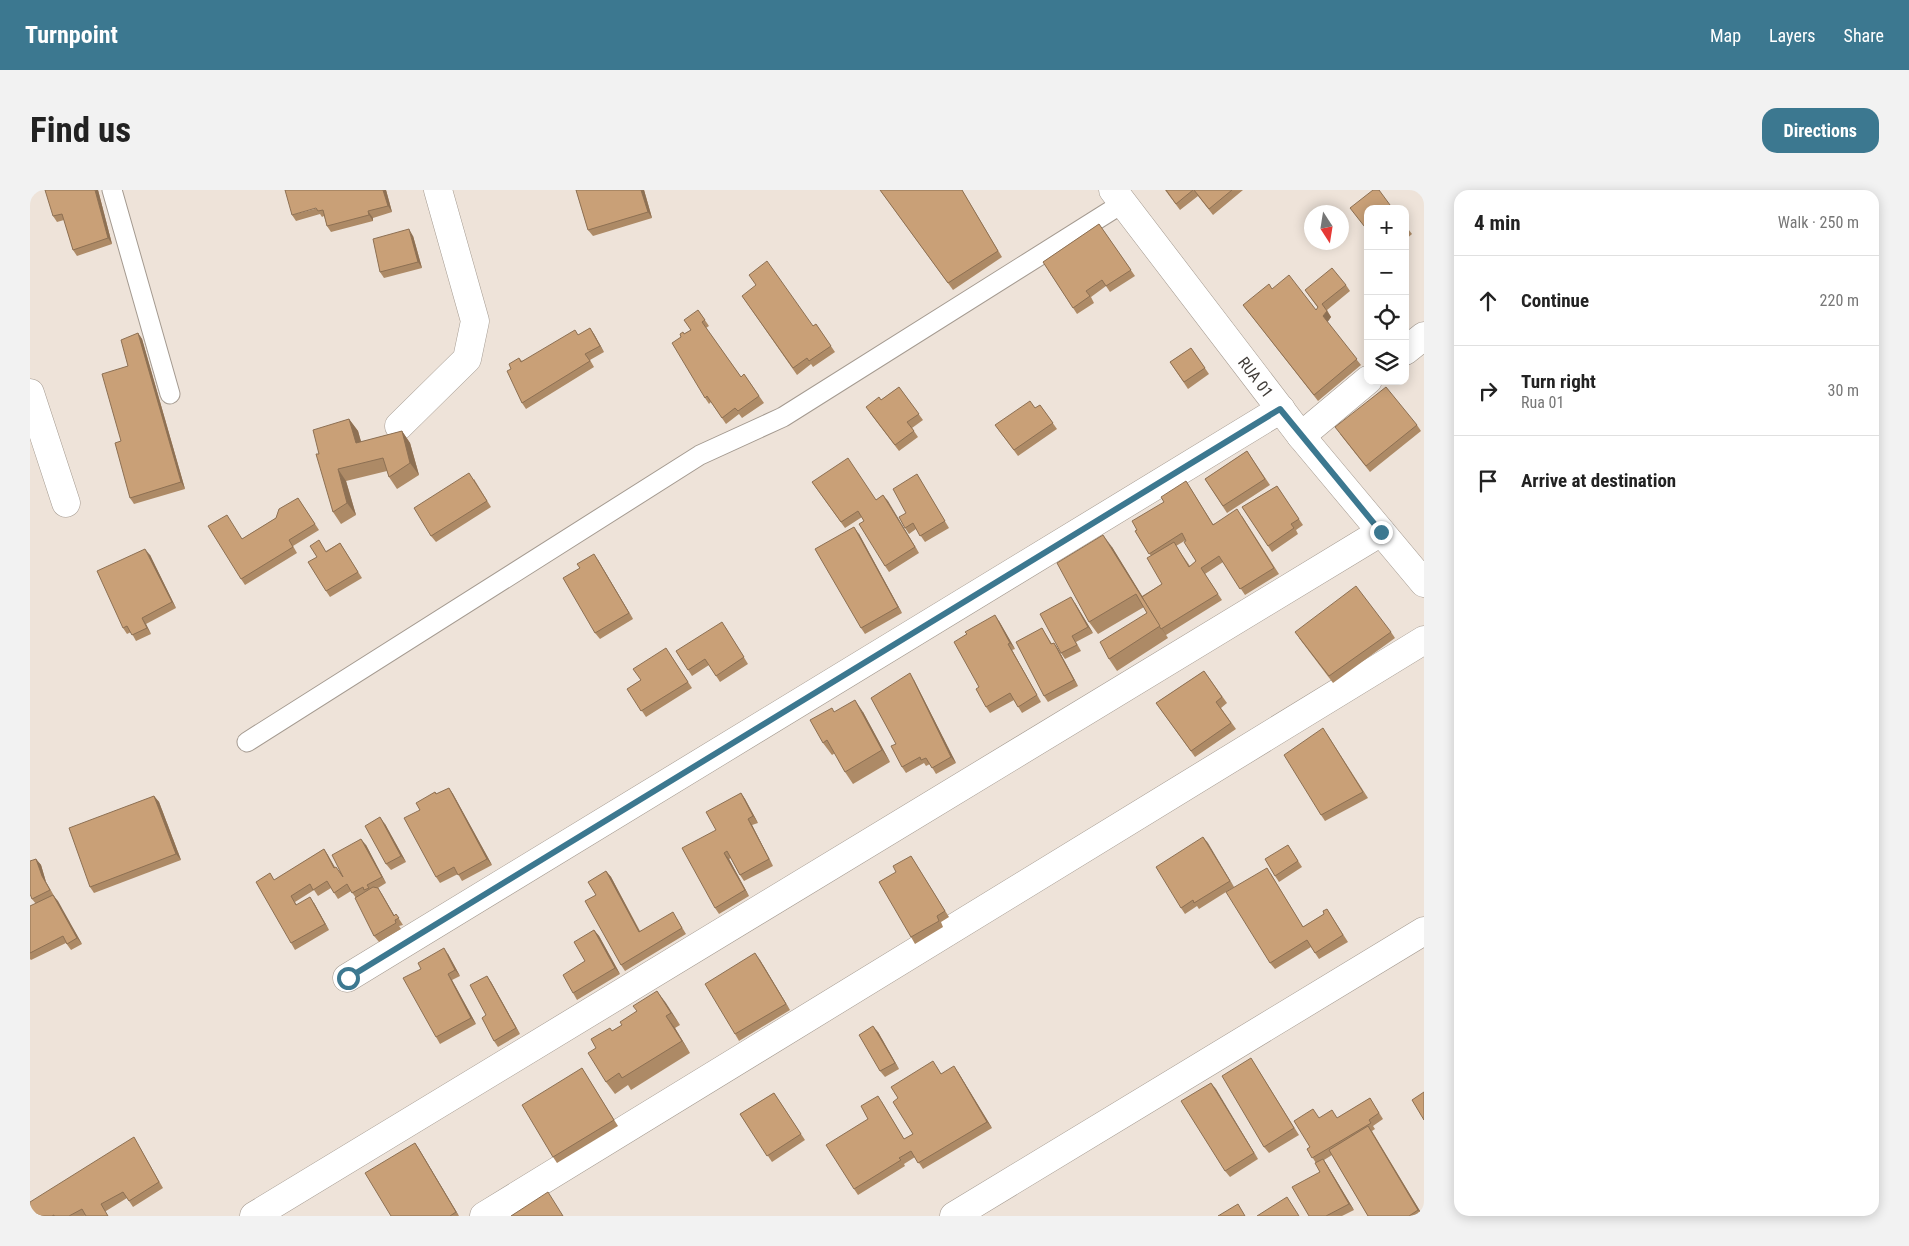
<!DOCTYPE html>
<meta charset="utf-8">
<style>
body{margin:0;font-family:"Roboto Condensed",sans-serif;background:#f2f2f2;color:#222}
.controls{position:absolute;right:15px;top:15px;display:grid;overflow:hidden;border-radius:10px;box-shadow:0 2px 12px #0003}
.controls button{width:45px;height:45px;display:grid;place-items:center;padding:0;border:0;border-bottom:1px solid #e0e0e0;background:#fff;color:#222;font:25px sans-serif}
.compass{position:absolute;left:1274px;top:15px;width:45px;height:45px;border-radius:50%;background:#fff;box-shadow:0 2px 12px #0003;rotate:168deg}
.stop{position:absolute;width:15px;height:15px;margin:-11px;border:4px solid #3c7890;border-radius:50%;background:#fff}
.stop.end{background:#3c7890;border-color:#fff;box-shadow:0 1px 5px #0008}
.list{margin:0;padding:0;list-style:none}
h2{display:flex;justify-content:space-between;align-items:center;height:65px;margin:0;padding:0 20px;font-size:21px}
h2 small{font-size:16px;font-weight:400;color:#767676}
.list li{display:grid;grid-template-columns:32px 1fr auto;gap:15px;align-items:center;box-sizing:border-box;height:90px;padding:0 20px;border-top:1px solid #e0e0e0}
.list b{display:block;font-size:19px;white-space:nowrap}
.list p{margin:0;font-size:16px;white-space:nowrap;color:#767676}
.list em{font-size:16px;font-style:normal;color:#767676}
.icon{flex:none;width:28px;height:28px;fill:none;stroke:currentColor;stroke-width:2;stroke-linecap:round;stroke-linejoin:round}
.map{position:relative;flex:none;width:1394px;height:1026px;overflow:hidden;border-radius:15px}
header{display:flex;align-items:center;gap:30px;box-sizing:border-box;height:70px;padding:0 25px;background:#3c7890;color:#fff}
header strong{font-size:24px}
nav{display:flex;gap:28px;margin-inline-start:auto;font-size:18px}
.intro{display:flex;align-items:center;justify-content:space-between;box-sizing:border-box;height:120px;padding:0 30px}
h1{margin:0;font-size:35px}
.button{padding:12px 22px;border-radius:15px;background:#3c7890;color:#fff;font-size:18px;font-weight:700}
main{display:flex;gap:30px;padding:0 30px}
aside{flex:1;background:#fff;border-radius:15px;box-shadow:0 2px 12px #0003}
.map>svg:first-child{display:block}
</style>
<header>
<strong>Turnpoint</strong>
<nav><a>Map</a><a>Layers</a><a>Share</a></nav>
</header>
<div class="intro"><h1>Find us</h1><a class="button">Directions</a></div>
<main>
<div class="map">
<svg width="1394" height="1026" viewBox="0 0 1394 1026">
<rect width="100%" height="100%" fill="#eee3d9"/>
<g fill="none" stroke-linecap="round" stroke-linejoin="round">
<g stroke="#a49a90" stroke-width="21">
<g id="service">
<path d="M82,0L140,204"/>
<path d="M217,552L670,265L753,227L1093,13"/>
</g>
</g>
<g stroke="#a49a90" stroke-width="29">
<g id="minor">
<path d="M1375,161L1394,146"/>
<path d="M0,203L36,313"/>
<path d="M369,236L437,169L445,131L408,0"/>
<path d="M1271,246L1338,190"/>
<path d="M317,788L1251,219"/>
<path d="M224,1026L1351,342"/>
<path d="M454,1026L1394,450"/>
<path d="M924,1026L1394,741"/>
</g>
</g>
<g stroke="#a49a90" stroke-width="29">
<path id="tertiary" d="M1083,0L1271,246L1394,393"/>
</g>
<use href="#service" stroke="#fff" stroke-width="19"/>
<use href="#minor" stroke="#fff" stroke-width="28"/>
<use href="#tertiary" stroke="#fff" stroke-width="28"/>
</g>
<g fill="#ad8a66" fill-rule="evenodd">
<path d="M68,0L82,54L47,66L43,60L34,30L27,32L23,26Z"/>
<path d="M356,0L362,22L343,28V31L301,42L297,36L294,26L292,27L290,24L266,31L262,25Z"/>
<path d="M546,0H614L622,28L563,46L558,40Z"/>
<path d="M850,0H932L972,67L923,100Z"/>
<path d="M1135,0H1213L1183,25L1168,6L1150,20Z"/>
<path d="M1069,34L1105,86L1080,102L1076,96L1061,107L1064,113L1047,124L1013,72Z"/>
<path d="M1375,35L1382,44L1375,50Z"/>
<path d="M383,46L392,78L354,88L350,82Z"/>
<path d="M1316,95L1320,101L1297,120L1301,127L1297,132L1331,175L1288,211L1213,115L1242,99L1286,120L1288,118L1275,100Z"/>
<path d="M712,106L783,136L786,134L805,162L783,177L781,174L767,185Z"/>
<path d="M668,120L679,136L676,138L711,187L714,184L734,213L712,228L709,224L696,234L681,212L679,214L675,208L651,147L654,144L661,140Z"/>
<path d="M560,138L564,144L574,162L560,170L564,177L496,219L492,213L481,179L489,168L492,171L548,145Z"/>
<path d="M108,143L112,149L155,299L104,314L100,308L91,251L98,176Z"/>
<path d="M1161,158L1179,184L1158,199L1140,172Z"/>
<path d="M869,197L893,230L882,238L888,247L869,261L840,223L851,210Z"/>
<path d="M1010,215L1027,239L988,266L965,235L1005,218Z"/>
<path d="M319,229L328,241L331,252L372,241L380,253L389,285L367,299L359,287L357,281L316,291L326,325L311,334L303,322L289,264Z"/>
<path d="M1387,235L1391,241L1340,282L1310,244Z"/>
<path d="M1217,261L1240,295L1197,323L1175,289Z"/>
<path d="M887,284L919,338L895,352L886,339L879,344L875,338L876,323Z"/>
<path d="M444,289L461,317L406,352L401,346Z"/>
<path d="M1156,291L1183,334L1212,326L1249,384L1215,405L1193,372L1175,384L1192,410L1136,445L1138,448L1087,481L1079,469L1117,423L1114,417L1068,444L1059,432L1082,357L1112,406L1132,394L1121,366L1105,341L1107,340L1134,312ZM1156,350L1166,371L1160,376L1146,356Z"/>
<path d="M782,292L846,310L853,305L889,363L859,382L855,376L832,327L815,338Z"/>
<path d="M1247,296L1273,335L1266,340L1268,344L1242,362L1212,317Z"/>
<path d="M268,308L289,340L263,356L267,363L215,395L211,389L212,349L246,328Z"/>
<path d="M829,344L872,423L835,444L831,438Z"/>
<path d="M310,353L332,388L300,407L296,401V361Z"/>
<path d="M120,365L146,418L116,434L121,444L106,451L101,442L97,444L93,438Z"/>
<path d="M568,370L603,429L570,449L565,443Z"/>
<path d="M1045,413L1063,443L1046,452L1051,461L1035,469L1031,463Z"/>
<path d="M969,431L985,459L982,460L1011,512L992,523L984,510L960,523L956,517L949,497Z"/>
<path d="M696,438L718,474L690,492L679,475L662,486L646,461Z"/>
<path d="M1012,438L1022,454L1024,453L1028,459L1048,496L1018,512L1014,506Z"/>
<path d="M1361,442L1365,448L1303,493L1269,448Z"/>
<path d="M640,464L662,498L616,527L597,499L611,490Z"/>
<path d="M1174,481L1197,513L1191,518L1206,539L1165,567L1126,513Z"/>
<path d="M884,490L926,573L906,584L900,574L896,576L894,573L876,583L872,577L866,554Z"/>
<path d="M804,522H833L860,572L823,594L815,582L805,563L802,565L793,553Z"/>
<path d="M1297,544L1338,608L1295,631L1291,625Z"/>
<path d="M419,598L423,604L462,675L432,691L428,684L410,693L406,687L390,620L405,602L407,604Z"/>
<path d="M711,603L715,609L728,633L722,635L743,676L714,691L710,685L701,668L699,669L719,706L689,724L685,718L686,640Z"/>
<path d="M124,606L129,612L151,670L64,703L60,697Z"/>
<path d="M355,634L376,672L361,680L356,674Z"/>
<path d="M1173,647L1204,697L1169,719L1167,716L1155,724L1151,718Z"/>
<path d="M336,655L356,693L348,698L364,725L366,724L373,735L369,736L371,739L349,752L344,746L326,708L321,701L308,709L301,698L288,706L284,700L265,712L267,715L284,713L299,740L265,760L261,753L245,690L294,659L305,677L310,682Z"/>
<path d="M1258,655L1272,677L1249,692L1245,686Z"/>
<path d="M881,666L919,727L911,732L913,737L885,754L881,747L866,682Z"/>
<path d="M6,669L11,675L16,692L52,754L41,760L36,753L1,770L0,769V716L6,714L2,709Z"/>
<path d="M576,681L581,687L610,741L647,729L656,744L595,781L591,775L566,705Z"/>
<path d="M1241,684L1273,737L1294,724L1297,719L1318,752L1289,769L1281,757L1245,779L1240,773Z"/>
<path d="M564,740L569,746L590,784L547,810L543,803L555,771Z"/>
<path d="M418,764L430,786L422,790L446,834L410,854L406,847Z"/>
<path d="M730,770L760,820L709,851L705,844Z"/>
<path d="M457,786L461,792L490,844L468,857L464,851L456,825Z"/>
<path d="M627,801L650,835L645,838L660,863L601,900L598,895L585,904L576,892L566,858L582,841L592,835Z"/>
<path d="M848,842L869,879L855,887L850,881Z"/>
<path d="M1221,868L1269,945L1239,963L1234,957Z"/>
<path d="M907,877L911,884L928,882L962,938L893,979L885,967L874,974L875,976L828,1005L824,999L838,929L852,912L874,949L883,944L868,908Z"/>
<path d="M552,878L588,936L527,973L523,967Z"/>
<path d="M1181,893L1228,969L1200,987L1195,981Z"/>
<path d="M744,903L775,950L742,972L710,924Z"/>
<path d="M1340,908L1353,929L1343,936L1345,939L1342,941L1393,1026H1338L1302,965L1294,970L1324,1020L1312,1026H1279L1290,982L1286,973L1277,959L1280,957L1289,928H1308Z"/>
<path d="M385,953L389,959L429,1026H361Z"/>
<path d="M108,954L133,998L103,1017L97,1008L76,1021L54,1026H0Z"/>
</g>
<g fill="#8d7053">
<path d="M65,0H68L82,54L78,48Z"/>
<path d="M353,0H356L362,22L358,16Z"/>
<path d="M611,0H614L622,28L618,22Z"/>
<path d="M338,21L343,28V31L339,25Z"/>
<path d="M379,39L383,46L392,78L388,72Z"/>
<path d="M1297,121L1301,127L1297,133L1293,126Z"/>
<path d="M560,138L564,144L574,162L570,156Z"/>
<path d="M108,143L112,149L155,299L151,292Z"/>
<path d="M319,229L328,241L335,265L326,253Z"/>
<path d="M372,241L380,253L389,285L380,273Z"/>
<path d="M308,279L316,291L326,325L317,313Z"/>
<path d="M853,305L858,311L889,363L885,357Z"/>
<path d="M824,337L829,344L872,423L868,417Z"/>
<path d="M1073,345L1082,357L1138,448L1130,436Z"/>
<path d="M115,359L120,365L146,418L142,412Z"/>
<path d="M564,364L568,370L603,429L599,423Z"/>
<path d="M1041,407L1045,413L1063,443L1058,437Z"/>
<path d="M965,425L969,431L985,459L980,453Z"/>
<path d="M112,428L116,434L121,444L117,438Z"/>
<path d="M1024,453L1028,459L1048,496L1044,490Z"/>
<path d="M978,454L982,460L1011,512L1007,505Z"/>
<path d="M880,483L884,490L926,573L921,567Z"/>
<path d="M825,510L833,522L860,572L852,560Z"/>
<path d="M419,598L423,604L462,675L457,669Z"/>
<path d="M711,603L715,609L728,633L723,626Z"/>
<path d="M124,606L129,612L151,670L146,664Z"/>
<path d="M350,627L355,634L376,672L371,666Z"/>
<path d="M718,629L722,635L743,676L739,669Z"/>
<path d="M1173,647L1178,653L1204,697L1200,691Z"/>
<path d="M331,649L336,655L356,693L352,687Z"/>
<path d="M294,659L298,665L308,684L304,678Z"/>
<path d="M694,663L699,669L719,706L715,700Z"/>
<path d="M6,669L11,675L16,692L24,706L12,686Z"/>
<path d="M576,681L581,687L613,748L609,742Z"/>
<path d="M348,698L352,704L368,732L364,726Z"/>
<path d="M23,705L28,711L52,754L47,748Z"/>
<path d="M280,707L284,713L299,740L295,734Z"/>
<path d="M564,740L569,746L590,784L585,778Z"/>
<path d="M414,758L418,764L430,786L425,780Z"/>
<path d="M725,763L730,770L760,820L756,814Z"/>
<path d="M418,784L422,790L446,834L441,828Z"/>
<path d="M457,786L461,792L490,844L486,838Z"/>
<path d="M627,801L636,813L650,835L641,823Z"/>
<path d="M636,826L645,838L660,863L652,851Z"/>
<path d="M843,836L848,842L869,879L865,873Z"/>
<path d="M924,876L928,882L962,938L957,932Z"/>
<path d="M1181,893L1186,899L1228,969L1224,963Z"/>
<path d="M1338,936L1342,942L1393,1026L1388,1020Z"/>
<path d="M385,953L389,959L429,1026L426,1022Z"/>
<path d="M1293,969L1297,975L1324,1020L1319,1014Z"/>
</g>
<g fill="#c9a077" stroke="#8d7053">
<path d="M15,0H65L78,48L43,60L32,24L23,26Z"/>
<path d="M255,0H353L358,16L338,21L339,25L297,36L293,20L288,21L286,18L262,25Z"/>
<path d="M546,0H611L618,22L558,40Z"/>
<path d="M850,0H932L968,61L918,93Z"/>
<path d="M1136,0H1163L1146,14Z"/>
<path d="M1164,0H1202L1179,19Z"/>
<path d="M1343,0H1349L1363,19H1338V41L1320,18Z"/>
<path d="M1069,34L1101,80L1076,96L1072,90L1056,101L1060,106L1043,118L1013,72Z"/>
<path d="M379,39L388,72L350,82L343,49Z"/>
<path d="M737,71L783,136L786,134L801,156L779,171L777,168L763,178L712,106L726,95L719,85Z"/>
<path d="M1302,78L1316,95L1292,114L1297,121L1293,126L1327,169L1284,205L1213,115L1239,94L1242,99L1259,85L1286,120L1288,117L1275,100Z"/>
<path d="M668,120L675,130L672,132L711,187L714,184L729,206L708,221L705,218L692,228L677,206L675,208L642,153L651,147L650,144L653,142L654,144L661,140L654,130Z"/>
<path d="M560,138L570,156L555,164L560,171L492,213L477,181L481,179L479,174L489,168L491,172L545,140L548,145Z"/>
<path d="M108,143L151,292L100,308L85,253L91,251L72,184L98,176L91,150Z"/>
<path d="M1161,158L1175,178L1154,192L1140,172Z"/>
<path d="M869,197L889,224L877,232L884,241L865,255L836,217L849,207L851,210Z"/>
<path d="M1356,197L1387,235L1336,276L1305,237Z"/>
<path d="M1000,211L1005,218L1010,215L1023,233L984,260L965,235Z"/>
<path d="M319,229L326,253L372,241L380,273L359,287L353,268L308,279L317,313L303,322L286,264H289L283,240Z"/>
<path d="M1217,261L1235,289L1193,316L1175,289Z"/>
<path d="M818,268L846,310L853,305L885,357L855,376L829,334L834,331L828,321L811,332L782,292Z"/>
<path d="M439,283L457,311L401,346L384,318Z"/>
<path d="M887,284L915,331L890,346L883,333L875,338L869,327L876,323L863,299Z"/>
<path d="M1156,291L1183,335L1207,319L1244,378L1210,399L1189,366L1171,378L1188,404L1131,439L1112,407L1132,394L1117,368L1144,352L1159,377L1166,371L1154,352L1156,351L1152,343L1119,364L1105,341L1107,340L1102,331L1134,312L1131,307Z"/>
<path d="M1247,296L1269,329L1261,334L1264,338L1238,356L1212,317Z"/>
<path d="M268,308L285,334L259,350L263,357L211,389L178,336L197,325L212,349L246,328L249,319Z"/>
<path d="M824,337L868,417L831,438L785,359Z"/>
<path d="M1073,345L1130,436L1079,469L1070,452L1117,423L1106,404L1059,432L1027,373Z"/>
<path d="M289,350L296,362L310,353L328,382L296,401L278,372L287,367L280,356Z"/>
<path d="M115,359L142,412L112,428L117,438L102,445L97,436L93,438L67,381Z"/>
<path d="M564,364L599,423L565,443L533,388L550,378L547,374Z"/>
<path d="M1326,396L1361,442L1299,486L1265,442Z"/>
<path d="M1041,407L1058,437L1042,446L1047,455L1031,463L1010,424Z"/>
<path d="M965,425L980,453L978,454L1007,505L988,517L980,503L956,517L946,499L949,497L924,452L937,444L935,442Z"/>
<path d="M692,432L714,467L686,486L675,469L658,480L646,461Z"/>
<path d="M1012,438L1021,454L1024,453L1044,490L1014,506L986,452Z"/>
<path d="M636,458L658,492L611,521L597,499L611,490L603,479Z"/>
<path d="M1174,481L1192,507L1186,512L1201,533L1161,561L1126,513Z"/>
<path d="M880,483L921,567L902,578L896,568L891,570L890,567L872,577L861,556L866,554L841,508Z"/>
<path d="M825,510L852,560L815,582L797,550L793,553L780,530L802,518L804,522Z"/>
<path d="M1293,538L1333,602L1291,625L1254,565Z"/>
<path d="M419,598L457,669L428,685L424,677L406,687L374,628L390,620L386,613L405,602L406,604Z"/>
<path d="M711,603L723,626L718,629L739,669L710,685L697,661L694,663L715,700L685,718L652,658L686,640L676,622Z"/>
<path d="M124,606L146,664L60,697L39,638Z"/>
<path d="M350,627L371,666L356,674L335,636Z"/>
<path d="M1173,647L1200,691L1164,713L1163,710L1151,718L1126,677Z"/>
<path d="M331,649L352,687L337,695L339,698L334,700L333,697L322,703L317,694L304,703L297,691L283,700L280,694L261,706L266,715L280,707L295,734L261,753L226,692L240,683L244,690L294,659L304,678L306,677L313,687L302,665Z"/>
<path d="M1258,655L1268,671L1245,686L1235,669Z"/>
<path d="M881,666L915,721L907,726L909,731L881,747L849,692L866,682L863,676Z"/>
<path d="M6,669L12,686L20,700L2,709L0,704V671Z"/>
<path d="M1237,678L1273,737L1294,724L1293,721L1297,719L1313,745L1285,763L1277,750L1240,773L1196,702Z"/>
<path d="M576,681L609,742L643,722L652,738L591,775L555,711L566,705L558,692Z"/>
<path d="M343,697L348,698L364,726L366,724L369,728L365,730L366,733L344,746L325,708Z"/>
<path d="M23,705L47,748L37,754L33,746L0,763V716Z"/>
<path d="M564,740L585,778L543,803L533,785L555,771L544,752Z"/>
<path d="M414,758L425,780L418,784L441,828L406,847L373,788L391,779L388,773Z"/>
<path d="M725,763L756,814L705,844L675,794Z"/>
<path d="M457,786L486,838L464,851L452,828L456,825L440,795Z"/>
<path d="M627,801L641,823L636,826L652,851L592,888L589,883L576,892L558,863L566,858L561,849L580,838L582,841L592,835L590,832L607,821L603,816Z"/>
<path d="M843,836L865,873L850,881L829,845Z"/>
<path d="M1221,868L1264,938L1234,957L1192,886Z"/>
<path d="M903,871L911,884L924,876L957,932L888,973L881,961L869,968L871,970L824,999L796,955L838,929L831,916L848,906L874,949L883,944L863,912L868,908L861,897Z"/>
<path d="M552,878L584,930L523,967L492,915Z"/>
<path d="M1181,893L1224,963L1195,981L1151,911Z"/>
<path d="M1394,902V930L1382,910Z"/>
<path d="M744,903L771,944L737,966L710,924Z"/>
<path d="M1340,908L1349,923L1339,930L1341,933L1282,968L1277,959L1280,957L1264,931L1283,919L1289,928L1302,920L1307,928Z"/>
<path d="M1338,936L1388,1020L1379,1026H1338L1299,960Z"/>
<path d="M104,947L129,992L99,1011L93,1002L71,1014L78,1026H56L52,1019L39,1026H24V1025L22,1026H0V1012Z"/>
<path d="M385,953L426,1022L420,1026H361L335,983Z"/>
<path d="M1293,969L1319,1014L1296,1026H1279L1262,997L1290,982L1285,973Z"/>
<path d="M518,1002L533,1026H481Z"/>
<path d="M1257,1007L1269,1026H1227Z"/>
<path d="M1208,1014L1215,1026H1188Z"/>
</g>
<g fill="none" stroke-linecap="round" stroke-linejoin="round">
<path stroke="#3c7890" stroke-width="6" d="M318,788L1250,219L1351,342"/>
</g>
<g text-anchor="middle" stroke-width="4" stroke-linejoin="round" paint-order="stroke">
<g font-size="16" fill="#403c38" stroke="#fff">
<text transform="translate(1226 187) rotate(53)" y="6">RUA 01</text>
</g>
</g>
</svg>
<div class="controls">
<button>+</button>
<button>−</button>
<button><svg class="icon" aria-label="locate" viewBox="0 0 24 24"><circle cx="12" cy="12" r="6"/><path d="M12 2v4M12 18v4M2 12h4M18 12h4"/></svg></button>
<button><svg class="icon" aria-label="layers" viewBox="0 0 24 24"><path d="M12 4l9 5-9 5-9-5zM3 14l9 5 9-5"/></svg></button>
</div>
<svg class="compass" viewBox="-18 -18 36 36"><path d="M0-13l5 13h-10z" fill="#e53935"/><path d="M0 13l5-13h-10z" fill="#767676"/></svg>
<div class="stop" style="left:318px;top:788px"></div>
<div class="stop end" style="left:1351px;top:342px"></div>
</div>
<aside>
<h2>4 min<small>Walk · 250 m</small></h2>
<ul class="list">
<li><svg class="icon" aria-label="ahead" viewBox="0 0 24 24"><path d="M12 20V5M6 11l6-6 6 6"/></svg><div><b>Continue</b></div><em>220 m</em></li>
<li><svg class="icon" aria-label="right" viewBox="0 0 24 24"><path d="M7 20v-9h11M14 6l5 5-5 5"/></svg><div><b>Turn right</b><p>Rua 01</p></div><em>30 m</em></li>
<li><svg class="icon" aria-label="arrive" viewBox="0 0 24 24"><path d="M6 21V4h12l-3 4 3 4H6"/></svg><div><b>Arrive at destination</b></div></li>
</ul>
</aside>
</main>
